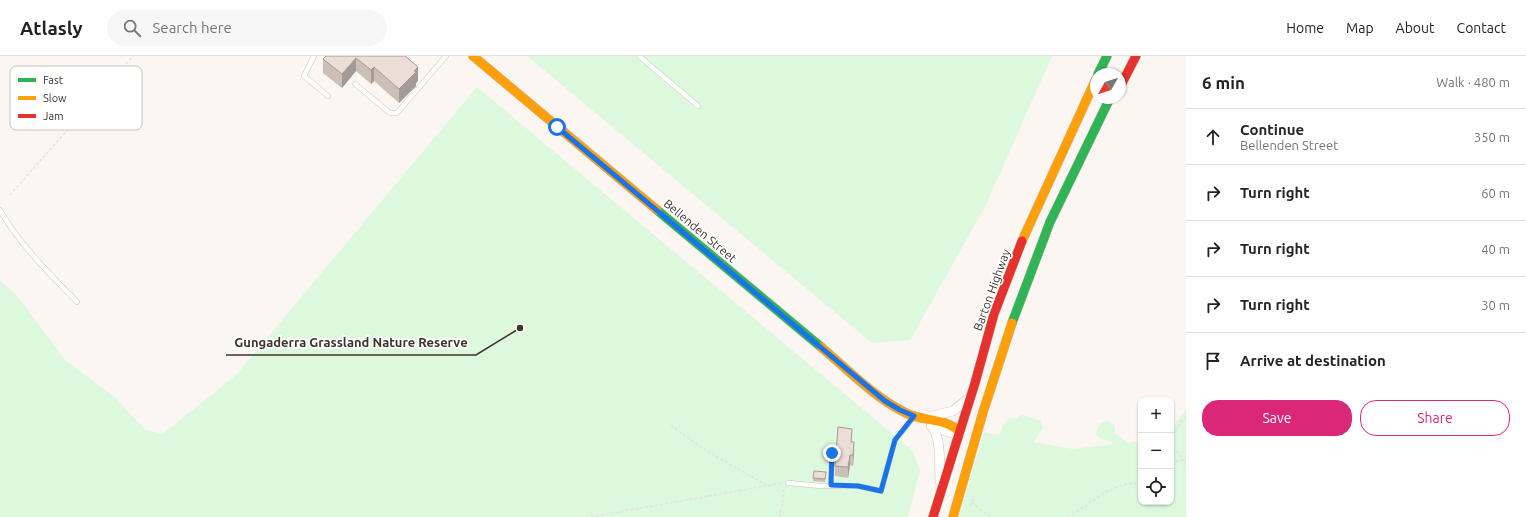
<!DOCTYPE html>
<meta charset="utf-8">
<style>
body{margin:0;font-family:Ubuntu,sans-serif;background:#f6f6f6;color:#222}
.controls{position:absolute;right:12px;bottom:12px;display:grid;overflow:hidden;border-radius:8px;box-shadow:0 1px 3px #0004}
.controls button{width:36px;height:36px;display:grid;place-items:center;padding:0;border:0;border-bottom:1px solid #e0e0e0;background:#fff;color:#222;font:20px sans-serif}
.compass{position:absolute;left:1090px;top:12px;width:36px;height:36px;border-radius:50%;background:#fff;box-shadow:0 1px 3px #0004;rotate:231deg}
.stop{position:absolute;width:12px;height:12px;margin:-9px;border:3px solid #1a73e8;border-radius:50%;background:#fff}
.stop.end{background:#1a73e8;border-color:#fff;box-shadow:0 1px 4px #0008}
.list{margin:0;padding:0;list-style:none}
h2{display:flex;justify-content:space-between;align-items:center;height:52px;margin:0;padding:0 16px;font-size:17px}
h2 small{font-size:13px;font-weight:400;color:#767676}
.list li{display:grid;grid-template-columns:26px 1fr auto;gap:12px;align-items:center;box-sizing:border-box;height:56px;padding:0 16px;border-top:1px solid #e0e0e0}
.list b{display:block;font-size:15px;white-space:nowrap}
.list p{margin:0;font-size:13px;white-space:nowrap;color:#767676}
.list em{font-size:13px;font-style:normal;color:#767676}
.actions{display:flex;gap:8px;padding:12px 16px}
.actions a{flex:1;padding:9px 0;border:1px solid #db2777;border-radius:16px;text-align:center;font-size:14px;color:#db2777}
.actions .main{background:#db2777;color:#fff}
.icon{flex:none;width:22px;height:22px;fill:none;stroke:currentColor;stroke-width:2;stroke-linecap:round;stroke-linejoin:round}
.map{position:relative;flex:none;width:1186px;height:461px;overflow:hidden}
header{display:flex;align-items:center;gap:24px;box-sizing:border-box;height:56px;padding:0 20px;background:#fff;border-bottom:1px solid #e0e0e0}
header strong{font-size:19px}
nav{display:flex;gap:22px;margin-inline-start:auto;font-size:14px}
.search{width:280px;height:36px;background:#f6f6f6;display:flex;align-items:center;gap:10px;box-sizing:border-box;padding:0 14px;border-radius:22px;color:#767676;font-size:15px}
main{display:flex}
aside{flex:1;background:#fff}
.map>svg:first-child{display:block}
</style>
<header>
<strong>Atlasly</strong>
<div class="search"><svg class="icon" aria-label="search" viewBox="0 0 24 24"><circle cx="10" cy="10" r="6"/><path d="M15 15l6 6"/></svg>Search here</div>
<nav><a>Home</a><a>Map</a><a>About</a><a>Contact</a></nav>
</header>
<main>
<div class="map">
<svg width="1186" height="461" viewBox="0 0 1186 461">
<rect width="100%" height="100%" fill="#fbf6f2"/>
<g fill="#dcf8dd">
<path d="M527,0H1052L985,151L910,284L872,287Z"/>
<path d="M477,31L913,395L920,415L908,461H0V224L19,242L65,304L117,343L145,374L163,378L237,318Z"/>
<path d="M1186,353V461H959L984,376L999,379L1003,369L1009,362L1018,363L1021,358L1041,365L1043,372L1034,386L1073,393L1113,388L1112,386L1101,383L1096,379C1097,370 1100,366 1109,365L1115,370V377L1128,387L1141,385V446H1171V373Z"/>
</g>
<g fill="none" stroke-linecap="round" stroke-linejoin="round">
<g stroke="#cbc4bf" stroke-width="5.5">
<g id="lane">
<path d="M314,0L304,20L328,40"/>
<path d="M639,0L698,50"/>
<path d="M355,28L390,57H397L446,0"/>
<path d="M0,154C20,189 49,217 77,246"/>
<path d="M788,427L821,430H858L881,435L895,384L913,362"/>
<path d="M831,429L832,397"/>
</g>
</g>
<g stroke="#cbc4bf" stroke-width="10">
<g id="street">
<path d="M927,361L953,355L968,343"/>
<path d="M931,370C942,380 939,411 940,425"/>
<path d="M932,370L951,377H959"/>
</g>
</g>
<g stroke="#cbc4bf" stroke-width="10">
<g id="fast">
<path d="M1098,18L1107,0"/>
<path d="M657,154L821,291"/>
<path d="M1012,267L1050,166L1110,42"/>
</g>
</g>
<g stroke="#cbc4bf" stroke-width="10">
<g id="slow">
<path d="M473,0L657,154"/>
<path d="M1022,185L1096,23"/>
<path d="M821,291C847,313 874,341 904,356C921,366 944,361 959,375"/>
<path d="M953,461L983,356L1012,267"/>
</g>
</g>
<g stroke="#cbc4bf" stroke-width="10">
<g id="jam">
<path d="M1120,31L1136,0"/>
<path d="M933,461L975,327L994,258L1022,185"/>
</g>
</g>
<g stroke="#e5e2e1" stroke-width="1.5" stroke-dasharray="3 2" stroke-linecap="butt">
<path d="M10,139L133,0"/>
<path d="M1186,360C1177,372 1166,382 1177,396C1180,399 1182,403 1186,405"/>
<path d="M671,369C701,393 735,412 769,430"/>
<path d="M1171,406L1184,404L1186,409"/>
<path d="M972,446L982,455L991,461"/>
<path d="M970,450L972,446L973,440"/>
<path d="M591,461L782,427"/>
<path d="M780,461L784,433"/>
<path d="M1068,461L1109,434L1126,428L1141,427"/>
</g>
<use href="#lane" stroke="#fefefd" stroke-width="4.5"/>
<use href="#street" stroke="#fefefd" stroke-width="9"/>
<use href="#fast" stroke="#30b455" stroke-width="9"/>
<use href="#slow" stroke="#ff9f0a" stroke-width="9"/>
<use href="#jam" stroke="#e5322d" stroke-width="9"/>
</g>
<g fill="#cbbfb8">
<path d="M405,0L418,25L416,27V30L399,47L374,25L371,28L356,15L342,32L323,17V3Z"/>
<path d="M852,386L854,397L853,410L850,409L848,422L835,420V410Z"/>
<path d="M826,419L825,426L813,425V422Z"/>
</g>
<g fill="#a59b96">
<path d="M356,2V15L342,32V18Z"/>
<path d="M374,11V25L371,28V14Z"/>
<path d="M418,11V25L416,27V30L399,47V33Z"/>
<path d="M854,386V397L853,410V399Z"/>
<path d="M850,399V409L848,422V411Z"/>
</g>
<g fill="#ecded6" stroke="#a59b96">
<path d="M326,0H405L418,11L414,15L416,16L399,33L374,11L371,14L356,2L342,18L323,3Z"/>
<path d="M838,371L852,373L851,386H854L853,399H850L848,411L835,410Z"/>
<path d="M814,415L826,416L825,423L813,422Z"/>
</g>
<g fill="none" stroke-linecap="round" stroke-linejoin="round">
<path stroke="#1a73e8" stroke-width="5" d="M557,71L885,345L900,354L914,360L895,384L881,435L858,430L831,429L832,397"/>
</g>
<g text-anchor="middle" stroke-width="3.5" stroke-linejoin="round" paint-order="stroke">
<g font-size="12" fill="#3c332b" stroke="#fff">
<text transform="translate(700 175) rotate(40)" y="4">Bellenden Street</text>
<text transform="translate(992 234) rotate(-70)" y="4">Barton Highway</text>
</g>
</g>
<rect x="10" y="10" width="132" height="64" rx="6" fill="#fff" stroke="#c4c2bf" stroke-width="1"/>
<rect x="18" y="22" width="18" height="4" fill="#30b455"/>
<rect x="18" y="40" width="18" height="4" fill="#ff9f0a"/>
<rect x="18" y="58" width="18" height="4" fill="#e5322d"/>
<g font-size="11" fill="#3c332b">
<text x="43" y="28">Fast</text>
<text x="43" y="46">Slow</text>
<text x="43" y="64">Jam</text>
</g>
<path fill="none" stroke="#3c332b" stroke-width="1.5" d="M520 272L476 299H226"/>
<circle fill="#3c332b" stroke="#fff" stroke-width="1.5" cx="520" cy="272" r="4"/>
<g font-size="13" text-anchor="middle" font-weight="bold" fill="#3c332b" stroke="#fff" stroke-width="3.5" stroke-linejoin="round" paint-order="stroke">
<text x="351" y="291">Gungaderra Grassland Nature Reserve</text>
</g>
</svg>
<div class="controls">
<button>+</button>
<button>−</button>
<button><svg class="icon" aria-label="locate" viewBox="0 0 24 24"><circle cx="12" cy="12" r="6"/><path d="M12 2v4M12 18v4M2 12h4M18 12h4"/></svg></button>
</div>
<svg class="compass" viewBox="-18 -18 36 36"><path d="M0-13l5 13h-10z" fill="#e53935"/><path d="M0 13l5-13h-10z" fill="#767676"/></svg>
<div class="stop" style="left:557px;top:71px"></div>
<div class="stop end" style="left:832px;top:397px"></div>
</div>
<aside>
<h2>6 min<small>Walk · 480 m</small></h2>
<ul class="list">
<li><svg class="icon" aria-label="ahead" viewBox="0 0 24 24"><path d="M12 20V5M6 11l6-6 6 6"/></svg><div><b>Continue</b><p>Bellenden Street</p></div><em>350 m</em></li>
<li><svg class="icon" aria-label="right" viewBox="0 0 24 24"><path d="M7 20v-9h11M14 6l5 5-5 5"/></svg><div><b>Turn right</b></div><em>60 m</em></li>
<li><svg class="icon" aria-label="right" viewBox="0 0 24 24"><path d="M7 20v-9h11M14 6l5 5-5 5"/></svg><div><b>Turn right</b></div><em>40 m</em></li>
<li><svg class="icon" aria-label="right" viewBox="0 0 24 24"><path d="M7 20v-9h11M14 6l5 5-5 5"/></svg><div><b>Turn right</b></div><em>30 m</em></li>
<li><svg class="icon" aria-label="arrive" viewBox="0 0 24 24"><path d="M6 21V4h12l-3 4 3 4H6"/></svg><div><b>Arrive at destination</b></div></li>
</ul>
<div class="actions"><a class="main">Save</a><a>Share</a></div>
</aside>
</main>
